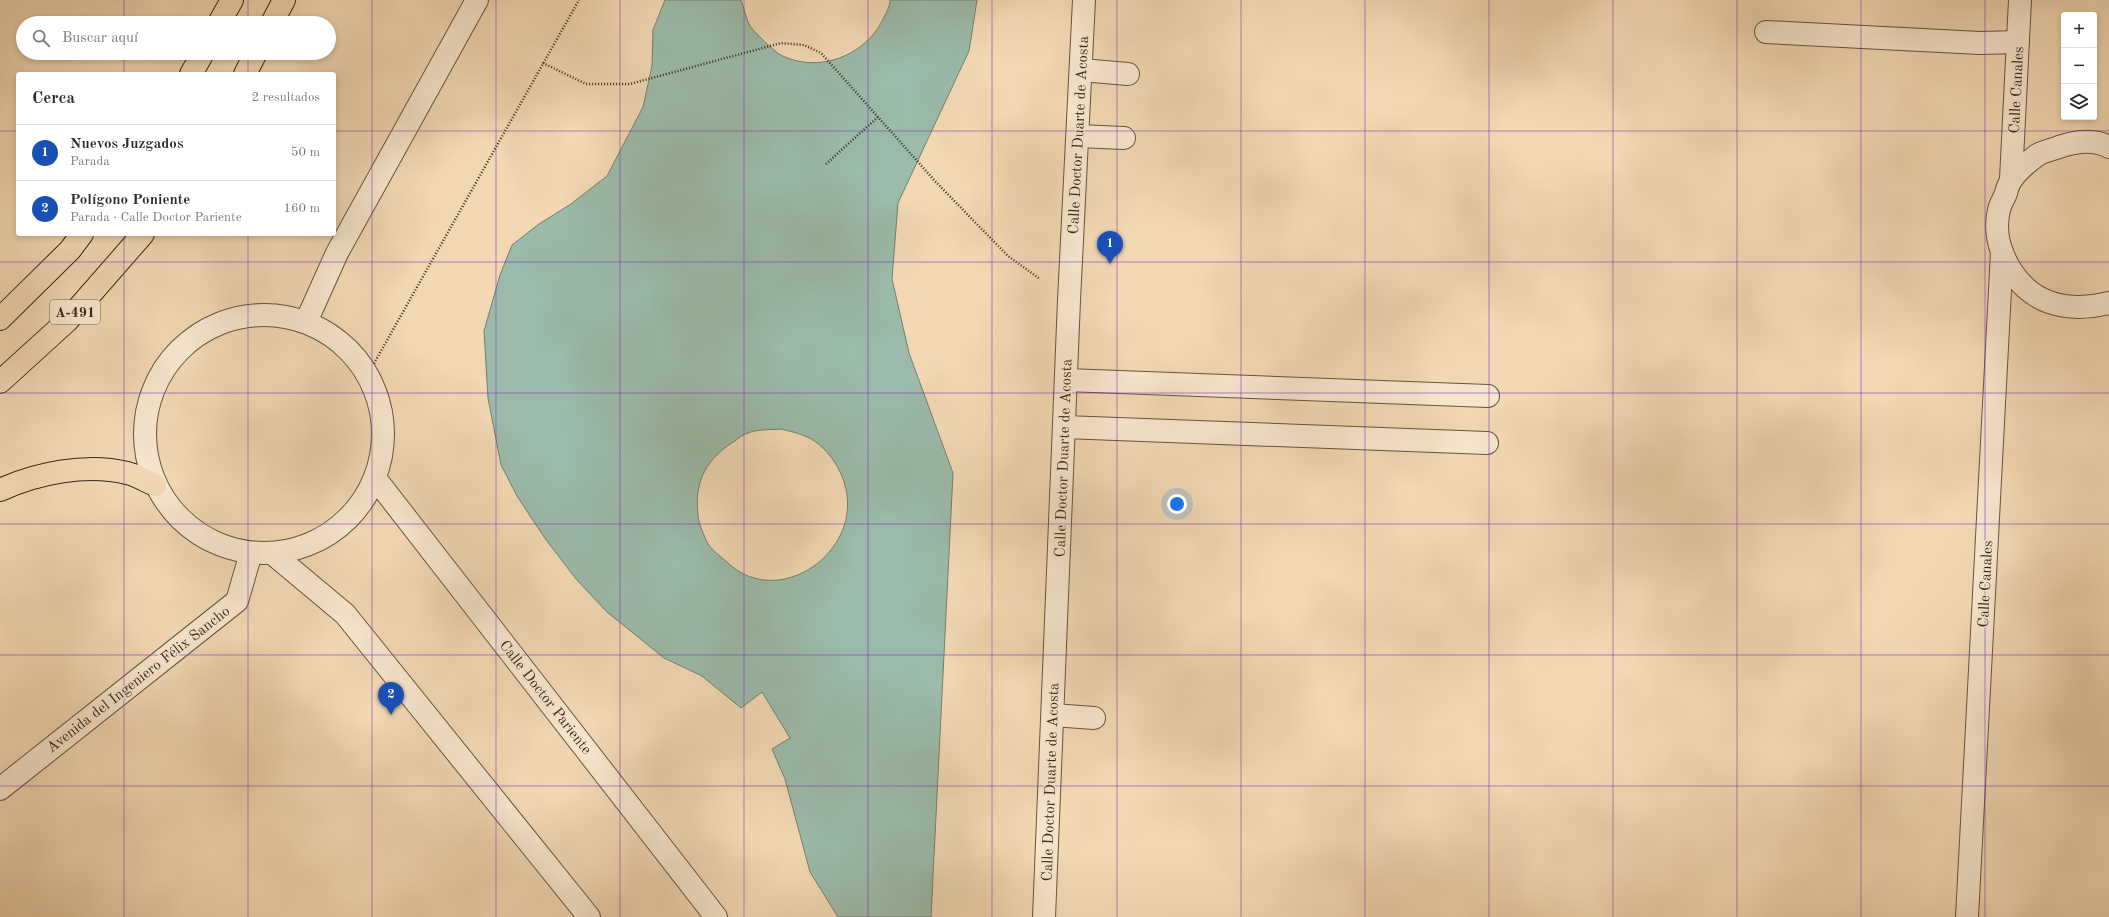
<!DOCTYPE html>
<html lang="es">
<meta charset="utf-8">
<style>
body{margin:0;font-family:"Old Standard TT",serif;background:#f7f7f7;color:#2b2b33}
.controls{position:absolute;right:12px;top:12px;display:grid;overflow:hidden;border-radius:4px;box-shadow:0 2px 6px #0003}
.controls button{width:36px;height:36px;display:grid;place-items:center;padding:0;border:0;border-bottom:1px solid #e1e1e2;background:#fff;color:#2b2b33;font:20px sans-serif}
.you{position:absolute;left:1177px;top:504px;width:14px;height:14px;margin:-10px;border:3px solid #fff;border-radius:50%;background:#1a73e8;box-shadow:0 0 0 6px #1a73e833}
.badge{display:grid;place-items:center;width:26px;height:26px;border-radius:50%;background:#b45309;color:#fff;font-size:13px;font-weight:700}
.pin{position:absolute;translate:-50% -33px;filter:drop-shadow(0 1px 2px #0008)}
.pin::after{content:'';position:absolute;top:21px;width:14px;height:12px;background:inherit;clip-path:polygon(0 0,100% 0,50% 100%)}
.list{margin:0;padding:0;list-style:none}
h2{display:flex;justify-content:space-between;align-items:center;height:52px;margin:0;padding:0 16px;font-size:17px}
h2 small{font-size:13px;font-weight:400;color:#7c7c81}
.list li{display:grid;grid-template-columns:26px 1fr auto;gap:12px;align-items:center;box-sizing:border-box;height:56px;padding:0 16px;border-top:1px solid #e1e1e2}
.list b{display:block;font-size:15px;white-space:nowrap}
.list p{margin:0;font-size:13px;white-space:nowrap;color:#7c7c81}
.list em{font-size:13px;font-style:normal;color:#7c7c81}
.icon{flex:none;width:22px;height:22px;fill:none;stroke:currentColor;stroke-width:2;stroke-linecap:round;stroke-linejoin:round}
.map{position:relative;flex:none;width:2109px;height:917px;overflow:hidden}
.search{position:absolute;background:#fff;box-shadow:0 2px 6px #0003;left:16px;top:16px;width:320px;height:44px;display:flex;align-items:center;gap:10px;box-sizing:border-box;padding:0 14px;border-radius:22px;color:#7c7c81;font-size:15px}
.panel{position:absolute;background:#fff;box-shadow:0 2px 6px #0003;left:16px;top:72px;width:320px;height:164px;border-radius:4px}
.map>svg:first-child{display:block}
</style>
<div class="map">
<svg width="2109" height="917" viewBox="0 0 2109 917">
<rect width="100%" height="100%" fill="#f1d7b2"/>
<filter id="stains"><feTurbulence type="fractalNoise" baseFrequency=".005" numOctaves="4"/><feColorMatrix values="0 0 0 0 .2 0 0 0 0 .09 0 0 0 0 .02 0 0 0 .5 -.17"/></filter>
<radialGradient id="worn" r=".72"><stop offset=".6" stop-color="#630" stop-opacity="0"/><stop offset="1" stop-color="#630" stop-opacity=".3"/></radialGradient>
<path fill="#9bbaa9" stroke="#73806f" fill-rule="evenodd" d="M665,0H741C744,8 746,19 750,26C754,32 773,50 779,54C817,75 867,56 884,17C887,11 890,6 890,0H977L969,51L898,203L892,279L909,353L953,473L931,917H838L810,872L785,779L772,749L790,738L762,692L741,708L702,676L664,658L607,612L576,579L544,537L517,496L501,465L488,398L484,331L500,275L512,245L539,224L571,204L607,176L643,107L652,66L653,30ZM781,429C789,431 799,433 807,437C819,442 830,454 837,466C880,541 782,616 727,562C720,556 709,548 706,540C703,532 698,523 698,514C694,481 707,458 735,441C739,438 743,434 748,433C757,429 771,430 781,429Z"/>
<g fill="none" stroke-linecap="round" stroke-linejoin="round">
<g stroke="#66553e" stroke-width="24">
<g id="minor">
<path d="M1766,32L1980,43L2018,42"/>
<path d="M1081,70L1128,74"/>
<path d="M1078,136L1124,138"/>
<path d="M2109,147C2094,139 2074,142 2059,147C2052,150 2042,151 2036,156C2028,162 2017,171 2012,179C2009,183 2007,189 2006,193C2004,199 2000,204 1999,210C1990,246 2015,290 2049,302C2069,309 2089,308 2109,303"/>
<path d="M2011,179L2020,0"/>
<circle cx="264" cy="434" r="119"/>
<path d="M306,322L337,253L477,0"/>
<path d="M1066,380L1488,396"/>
<path d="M1064,427L1487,443"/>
<path d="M375,478L716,917"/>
<path d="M272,553L345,614L589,917"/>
<path d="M1053,715L1094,718"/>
<path d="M0,789L237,601L251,553"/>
<path d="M1044,917L1069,300L1084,0"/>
<path d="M1967,917L2002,252"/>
</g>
</g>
<g stroke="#382a17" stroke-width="24">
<g id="highway">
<path d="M219,23L232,0"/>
<path d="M272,23L284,0"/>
<path d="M191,74L203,53"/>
<path d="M245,74L256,53"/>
<path d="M0,319L70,250L82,234"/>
<path d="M0,382L67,321L143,234"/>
<path d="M0,490C37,473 87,463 127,473C136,475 146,481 155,485"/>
</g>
</g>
<g stroke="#382a17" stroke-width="2.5" stroke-dasharray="1 2" stroke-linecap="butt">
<path d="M543,63L586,84H630L781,43L804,45L821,53L934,180L1008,256L1040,279"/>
<path d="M826,164L878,117"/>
<path d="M368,374L579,0"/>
</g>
<use href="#minor" stroke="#f6e5cd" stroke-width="22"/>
<use href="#highway" stroke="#f1d7b2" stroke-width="22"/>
</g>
<path fill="none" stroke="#7b2cbf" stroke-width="1" stroke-opacity="0.55" d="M124,0V23M248,0V23M372,0V917M496,0V917M620,0V917M744,0V917M868,0V917M992,0V917M1117,0V917M1241,0V917M1365,0V917M1489,0V917M1613,0V917M1737,0V917M1861,0V917M1985,0V917M124,53V74M248,53V74M0,131H18M334,131H2109M124,234V917M248,234V917M0,262H2109M0,393H2109M0,524H2109M0,655H2109M0,786H2109"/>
<g text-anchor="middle" stroke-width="3" stroke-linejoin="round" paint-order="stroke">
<rect fill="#f6e5cd" stroke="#71624e" stroke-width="1" x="50" y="300" width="50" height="24" rx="3"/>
<g font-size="14" font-weight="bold" fill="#382a17">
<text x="75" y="317">A-491</text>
</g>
<g font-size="15" fill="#382a17" stroke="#f6e5cd">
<text transform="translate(2016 90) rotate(-87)" y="5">Calle Canales</text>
<text transform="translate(1078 135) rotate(-87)" y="5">Calle Doctor Duarte de Acosta</text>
<text transform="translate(1063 458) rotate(-88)" y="5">Calle Doctor Duarte de Acosta</text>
<text transform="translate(1985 584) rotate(-87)" y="5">Calle Canales</text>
<text transform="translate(138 679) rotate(-38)" y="5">Avenida del Ingeniero Félix Sancho</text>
<text transform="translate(546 697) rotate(52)" y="5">Calle Doctor Pariente</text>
<text transform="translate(1050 782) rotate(-88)" y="5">Calle Doctor Duarte de Acosta</text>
</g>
</g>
<rect width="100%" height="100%" filter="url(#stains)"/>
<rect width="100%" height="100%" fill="url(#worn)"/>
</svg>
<div class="controls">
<button>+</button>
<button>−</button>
<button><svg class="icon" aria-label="layers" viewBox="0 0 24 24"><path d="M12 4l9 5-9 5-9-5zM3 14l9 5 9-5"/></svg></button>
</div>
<div class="you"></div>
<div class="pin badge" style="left:1110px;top:264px;background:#1a4fb4">1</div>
<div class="pin badge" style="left:391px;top:715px;background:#1a4fb4">2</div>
<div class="search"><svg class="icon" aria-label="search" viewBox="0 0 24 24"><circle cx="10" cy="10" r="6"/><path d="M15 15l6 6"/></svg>Buscar aquí</div>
<section class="panel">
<h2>Cerca<small>2 resultados</small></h2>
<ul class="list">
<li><span class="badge" style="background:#1a4fb4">1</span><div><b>Nuevos Juzgados</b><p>Parada</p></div><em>50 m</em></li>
<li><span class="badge" style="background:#1a4fb4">2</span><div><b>Polígono Poniente</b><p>Parada · Calle Doctor Pariente</p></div><em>160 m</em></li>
</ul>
</section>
</div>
